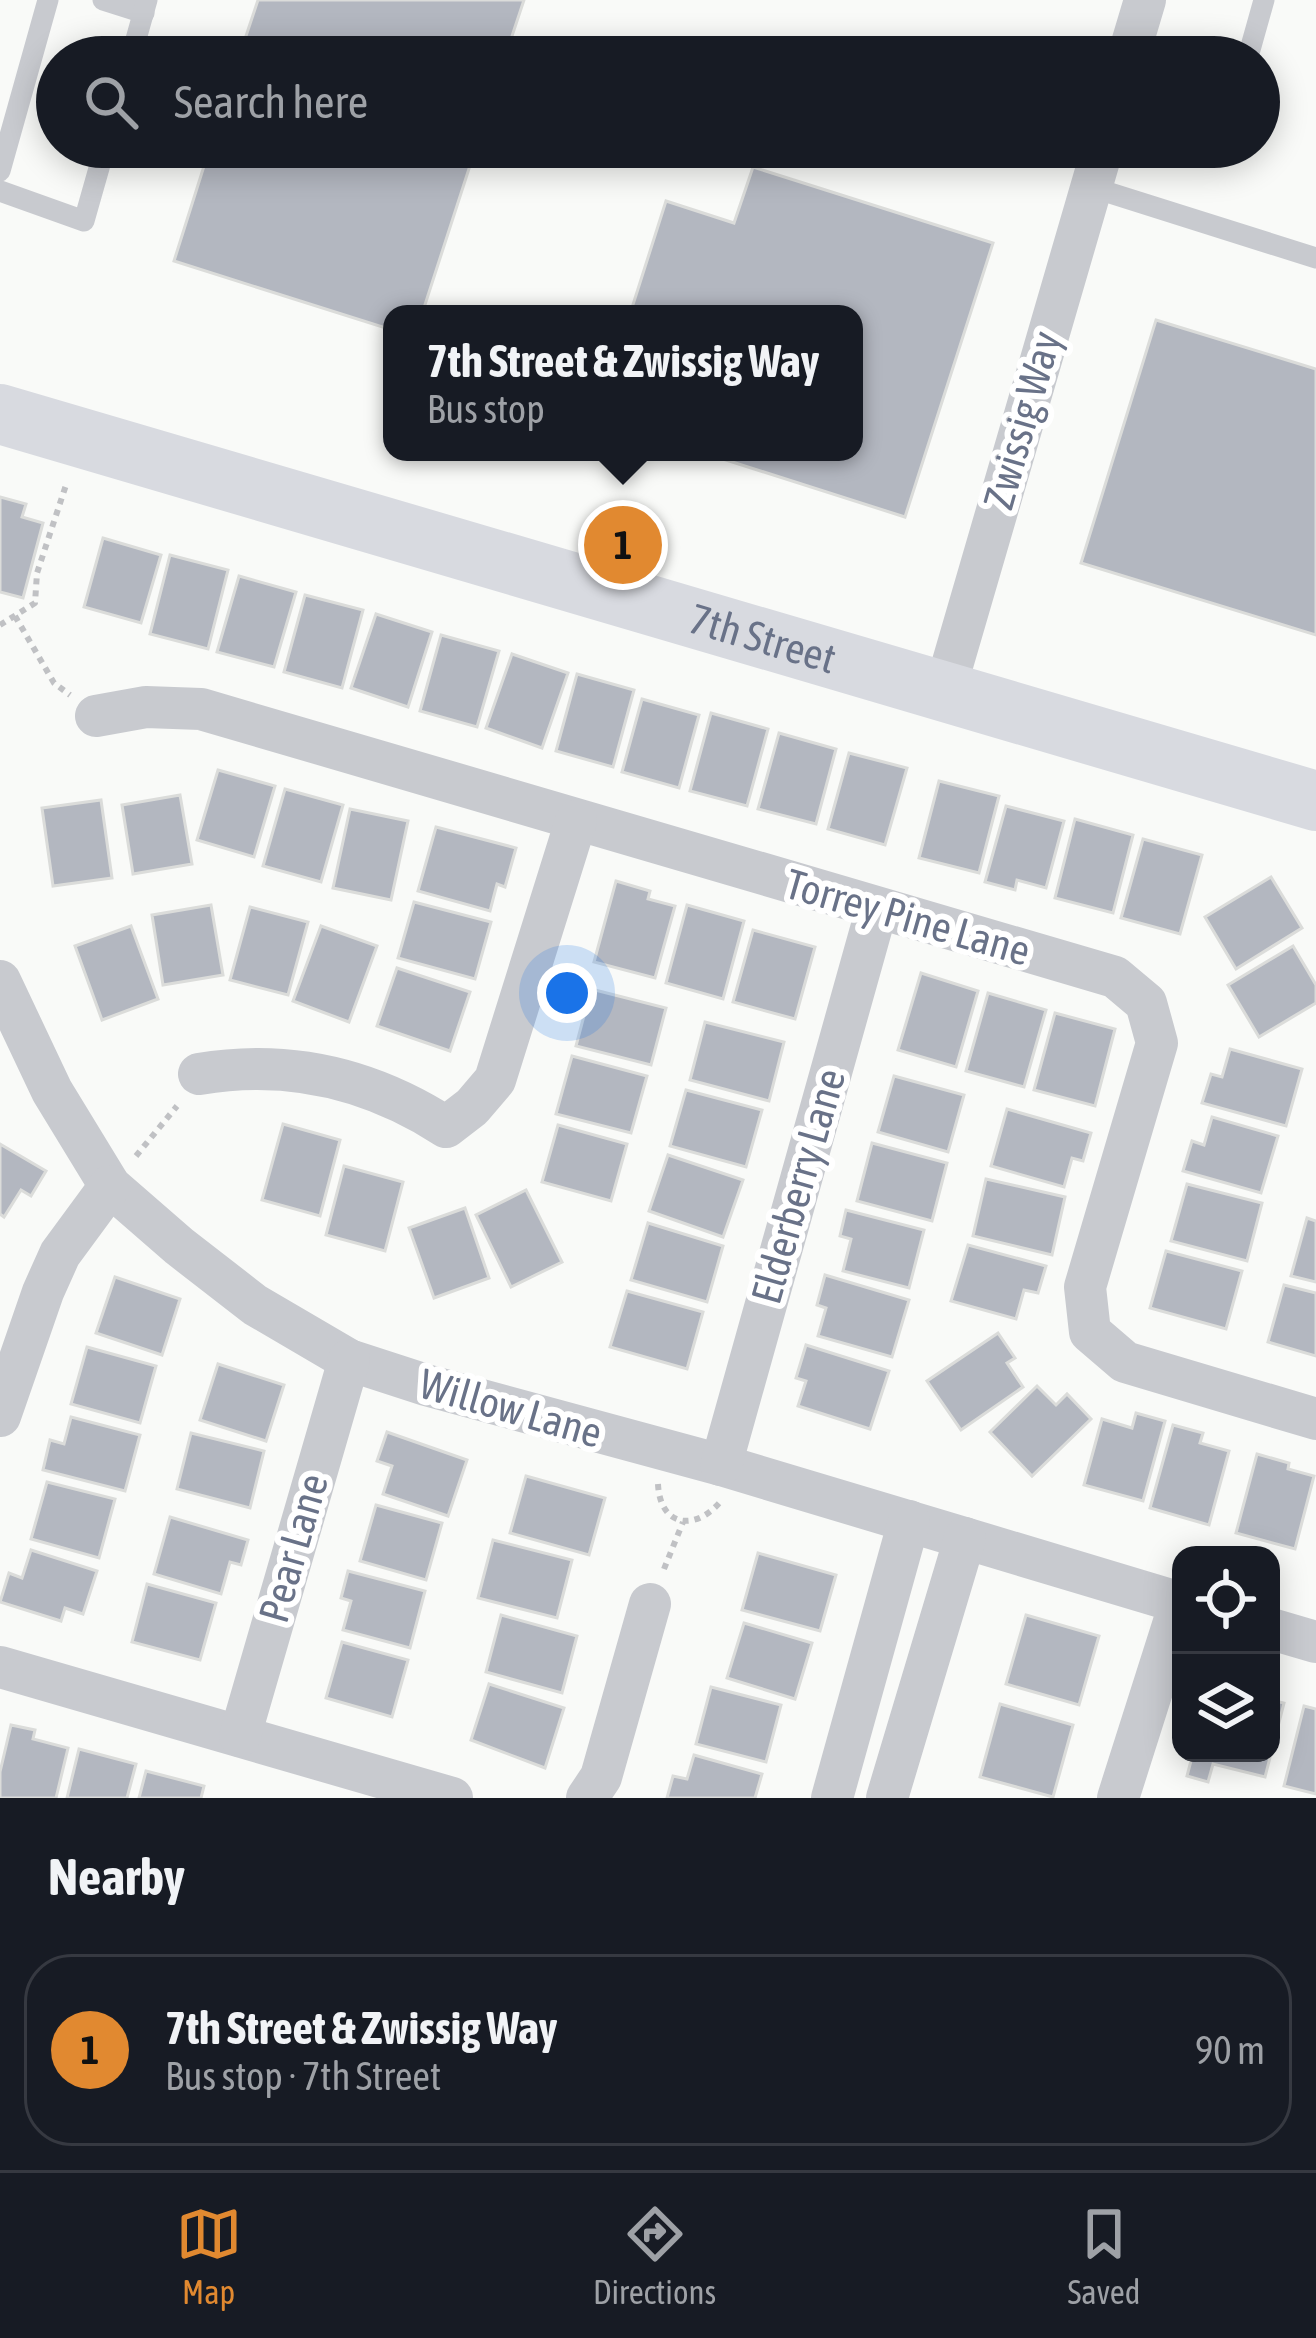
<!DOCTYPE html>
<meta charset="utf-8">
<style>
body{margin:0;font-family:"Asap Condensed",sans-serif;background:#242831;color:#f1f3f6}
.controls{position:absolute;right:36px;bottom:36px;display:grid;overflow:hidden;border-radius:24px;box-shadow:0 6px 30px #0003}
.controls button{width:108px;height:108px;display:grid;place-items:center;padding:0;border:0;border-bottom:3px solid #363941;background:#171b24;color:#f1f3f6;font:60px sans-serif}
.you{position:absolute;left:567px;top:993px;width:42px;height:42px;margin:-30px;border:9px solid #fff;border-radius:50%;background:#1a73e8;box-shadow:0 0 0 18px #1a73e833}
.badge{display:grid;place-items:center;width:78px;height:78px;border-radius:50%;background:#e18930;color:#111;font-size:39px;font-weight:700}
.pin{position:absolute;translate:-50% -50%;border:6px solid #fff;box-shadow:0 3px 12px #0006}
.popup{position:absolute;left:383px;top:305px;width:480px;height:156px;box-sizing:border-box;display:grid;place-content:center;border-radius:24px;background:#171b24;filter:drop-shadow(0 3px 9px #0005);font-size:39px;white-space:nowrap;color:#9ea1a6}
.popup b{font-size:45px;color:#f1f3f6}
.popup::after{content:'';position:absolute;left:50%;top:100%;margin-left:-24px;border:24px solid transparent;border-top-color:#171b24}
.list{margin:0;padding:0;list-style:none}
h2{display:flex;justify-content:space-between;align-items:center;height:156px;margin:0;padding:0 48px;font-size:51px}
h2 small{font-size:39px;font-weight:400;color:#9ea1a6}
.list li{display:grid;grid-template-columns:78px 1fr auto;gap:36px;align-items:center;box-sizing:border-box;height:192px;margin:0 24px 24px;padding:0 24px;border:3px solid #363941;border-radius:48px}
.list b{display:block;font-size:45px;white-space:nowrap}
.list p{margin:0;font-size:39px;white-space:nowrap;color:#9ea1a6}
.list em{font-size:39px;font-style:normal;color:#9ea1a6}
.icon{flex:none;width:66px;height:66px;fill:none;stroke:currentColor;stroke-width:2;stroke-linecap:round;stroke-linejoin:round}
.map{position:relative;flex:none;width:1316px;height:1798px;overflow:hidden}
.search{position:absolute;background:#171b24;box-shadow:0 6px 30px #0003;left:36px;right:36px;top:36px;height:132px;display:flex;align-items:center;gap:30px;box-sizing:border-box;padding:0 42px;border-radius:66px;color:#9ea1a6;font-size:45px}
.sheet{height:372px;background:#171b24}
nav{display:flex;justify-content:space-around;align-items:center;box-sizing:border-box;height:168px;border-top:3px solid #363941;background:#171b24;font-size:33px;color:#9ea1a6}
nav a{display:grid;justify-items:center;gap:6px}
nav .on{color:#e18930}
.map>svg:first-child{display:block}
</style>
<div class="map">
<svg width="1316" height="1798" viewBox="0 0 1316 1798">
<rect width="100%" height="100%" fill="#f9faf8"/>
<g fill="#b3b7c0" stroke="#dbdcda" stroke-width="3">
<path d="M258,0H524L505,57H239Z"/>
<path d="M210,147H476L422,314H392V330L174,261Z"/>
<path d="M753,167L993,243L905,517L701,452H854V314H630L666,201L734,223Z"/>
<path d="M1156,320L1316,369V635L1081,563Z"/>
<path d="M0,497L26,504L22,517L43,523L23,598L0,592Z"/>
<path d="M103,538L161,555L141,623L84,607Z"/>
<path d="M170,555L228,570L208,649L150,634Z"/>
<path d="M239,576L296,592L274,667L217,652Z"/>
<path d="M305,595L363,610L342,688L284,672Z"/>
<path d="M376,614L432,632L408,707L351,688Z"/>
<path d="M441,635L499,651L477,727L420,711Z"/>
<path d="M512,654L568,673L542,748L486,728Z"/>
<path d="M577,674L634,690L613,767L556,751Z"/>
<path d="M642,699L699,715L679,788L622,772Z"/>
<path d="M711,713L768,729L747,806L690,791Z"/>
<path d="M779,733L836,749L816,824L758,809Z"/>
<path d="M849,753L907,768L885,845L828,829Z"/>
<path d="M218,770L275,786L254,857L197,840Z"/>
<path d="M939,781L999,796L979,873L919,858Z"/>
<path d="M285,789L343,805L321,882L263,866Z"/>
<path d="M180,795L192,864L133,874L122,805Z"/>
<path d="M101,800L112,878L53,886L42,808Z"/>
<path d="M1006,806L1064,821L1046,888L1017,880L1015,890L985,882Z"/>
<path d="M350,809L408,821L391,900L333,888Z"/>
<path d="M1075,819L1133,835L1113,913L1055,898Z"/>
<path d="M436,827L516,848L505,887L497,884L490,911L418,891Z"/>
<path d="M1143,839L1202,855L1180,934L1121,918Z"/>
<path d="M1271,877L1302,928L1236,969L1205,917Z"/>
<path d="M616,881L650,891L648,899L675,906L655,978L594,962Z"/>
<path d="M414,902L491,922L475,979L398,958Z"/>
<path d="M211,905L223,975L163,985L152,915Z"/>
<path d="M687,905L744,921L723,999L666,983Z"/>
<path d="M250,907L308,922L288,995L230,980Z"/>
<path d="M131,926L158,999L102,1020L75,946Z"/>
<path d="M321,926L377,946L349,1022L293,1001Z"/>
<path d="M753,930L815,947L795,1019L733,1002Z"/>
<path d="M1293,946L1316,985V1003L1259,1037L1228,985Z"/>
<path d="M397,968L470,992L450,1051L377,1026Z"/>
<path d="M921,973L978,991L956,1067L898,1050Z"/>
<path d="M591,989L666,1008L651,1065L576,1046Z"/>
<path d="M988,993L1046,1010L1024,1087L966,1071Z"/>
<path d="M1055,1013L1115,1029L1095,1106L1034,1090Z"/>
<path d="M705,1022L784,1042L769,1101L690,1080Z"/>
<path d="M1230,1049L1302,1069L1286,1126L1202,1103L1211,1074L1222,1077Z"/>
<path d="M572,1056L647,1076L631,1133L556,1114Z"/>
<path d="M894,1076L964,1095L948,1152L878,1132Z"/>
<path d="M686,1090L762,1110L746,1167L670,1146Z"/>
<path d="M1007,1109L1091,1133L1083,1161L1072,1158L1064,1187L991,1166Z"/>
<path d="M1212,1117L1278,1136L1261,1193L1183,1171L1192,1141L1204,1145Z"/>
<path d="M283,1124L340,1140L320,1216L262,1200Z"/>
<path d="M558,1125L627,1144L611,1201L542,1182Z"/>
<path d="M872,1143L947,1163L932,1221L857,1201Z"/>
<path d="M0,1144L46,1171L31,1196L21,1190L4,1217L0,1214Z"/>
<path d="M668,1155L743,1180L723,1237L649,1211Z"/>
<path d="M344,1166L403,1182L385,1251L326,1235Z"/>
<path d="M986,1179L1065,1197L1052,1255L973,1236Z"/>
<path d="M1187,1184L1262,1203L1247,1261L1171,1241Z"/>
<path d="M526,1190L562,1262L511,1287L476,1215Z"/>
<path d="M465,1208L489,1278L434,1298L409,1228Z"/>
<path d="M846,1210L924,1230L909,1288L843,1271L851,1239L840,1236Z"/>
<path d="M1307,1218L1316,1221V1282L1291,1276Z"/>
<path d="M648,1223L723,1246L707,1302L631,1280Z"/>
<path d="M968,1245L1046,1266L1038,1293L1024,1290L1016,1319L951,1301Z"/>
<path d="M1166,1251L1242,1271L1226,1329L1150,1308Z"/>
<path d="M825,1275L909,1300L892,1357L818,1336L826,1308L817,1305Z"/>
<path d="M115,1277L180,1299L162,1355L96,1333Z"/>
<path d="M1284,1285L1316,1293V1356L1268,1342Z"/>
<path d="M627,1291L703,1312L687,1369L610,1347Z"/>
<path d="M998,1333L1015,1358L1007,1363L1023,1387L961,1430L927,1381Z"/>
<path d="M806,1345L889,1371L870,1429L798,1406L806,1381L796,1378Z"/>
<path d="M87,1347L156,1366L140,1423L71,1404Z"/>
<path d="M218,1364L284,1385L266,1441L200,1420Z"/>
<path d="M1037,1386L1056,1405L1067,1394L1091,1419L1032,1476L990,1432Z"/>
<path d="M1136,1413L1165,1421L1143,1501L1084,1485L1102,1419L1132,1428Z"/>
<path d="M71,1417L140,1435L125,1491L43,1470L50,1440L64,1444Z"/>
<path d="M1173,1425L1203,1433L1200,1443L1229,1451L1209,1525L1150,1508Z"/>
<path d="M387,1432L467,1460L448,1516L383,1494L392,1466L377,1461Z"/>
<path d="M191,1433L264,1451L250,1508L177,1489Z"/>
<path d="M1257,1454L1289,1463L1288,1469L1314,1476L1295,1549L1236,1533Z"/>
<path d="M526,1476L605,1498L589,1555L510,1533Z"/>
<path d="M47,1482L115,1499L99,1558L31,1539Z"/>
<path d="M376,1505L442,1523L426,1580L360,1561Z"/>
<path d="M170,1517L248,1540L241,1565L230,1562L221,1594L154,1574Z"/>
<path d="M493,1540L572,1560L557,1618L478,1598Z"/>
<path d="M31,1550L97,1571L83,1614L65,1608L61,1621L0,1602L9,1573L22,1578Z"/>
<path d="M758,1553L836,1575L820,1631L742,1610Z"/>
<path d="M348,1571L425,1591L410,1648L343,1630L351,1601L341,1598Z"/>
<path d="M147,1584L216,1603L200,1660L132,1642Z"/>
<path d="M501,1615L577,1636L562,1693L486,1672Z"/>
<path d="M1026,1615L1099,1636L1079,1705L1006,1684Z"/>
<path d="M744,1623L812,1643L795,1699L727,1678Z"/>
<path d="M342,1642L408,1660L392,1717L326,1698Z"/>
<path d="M489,1684L564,1708L545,1768L471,1740Z"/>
<path d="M711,1687L781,1705L766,1762L696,1744Z"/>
<path d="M1271,1700L1284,1703L1265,1777L1213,1764L1208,1782L1187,1776L1193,1753H1271Z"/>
<path d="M1000,1704L1073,1725L1053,1797L980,1777Z"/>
<path d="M1304,1706L1316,1709V1794L1284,1786Z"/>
<path d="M11,1725L35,1730L33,1739L68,1748L56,1798H0V1772Z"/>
<path d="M79,1749L136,1764L127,1798H67Z"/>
<path d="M694,1755L762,1774L755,1798H667L673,1776L687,1779Z"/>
<path d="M146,1771L204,1786L201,1798H139Z"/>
</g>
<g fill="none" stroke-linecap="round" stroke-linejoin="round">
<g stroke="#c0c1c4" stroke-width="6" stroke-dasharray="6 6" stroke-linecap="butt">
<path d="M15,616L54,683L70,695"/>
<path d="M0,625L35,603L37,573L67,482"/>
<path d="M136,1156L177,1106"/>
<path d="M658,1484C660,1527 695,1532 721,1501"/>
<path d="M664,1569L683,1522"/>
</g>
<g stroke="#c8cacf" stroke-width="21">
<path d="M103,0L144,13"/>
<path d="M131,57L147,0"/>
<path d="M1248,57L1264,0"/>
<path d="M0,171L48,0"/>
<path d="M1091,187L1316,258"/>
<path d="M0,191L84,221L105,147"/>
</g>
<g stroke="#c8cacf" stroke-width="42">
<path d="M1128,57L1145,0"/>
<path d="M944,693L1103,147"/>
<path d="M96,716L146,707L201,709L1115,977L1146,1003L1157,1043L1085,1287L1090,1332L1125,1362L1316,1419"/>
<path d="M0,981L52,1091L110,1186L179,1246L255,1305L349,1360L426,1385L721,1465L1181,1603"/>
<path d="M199,1074C288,1059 370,1078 446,1127L472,1107L495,1080L576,821"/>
<path d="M0,1416L43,1292L60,1254L110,1186"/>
<path d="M721,1465L877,908"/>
<path d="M1271,1629L1316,1642"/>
<path d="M0,1667L452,1798"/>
<path d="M240,1736L349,1360"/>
<path d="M587,1798L601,1777L650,1604"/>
<path d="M832,1798L909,1521"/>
<path d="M887,1798L965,1538"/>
<path d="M1118,1798L1180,1603"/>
</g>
<path stroke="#d8dae0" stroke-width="60" id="s1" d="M0,414L1316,801"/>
</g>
<g text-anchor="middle" stroke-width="12" stroke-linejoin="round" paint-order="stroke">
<g font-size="42" fill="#697288" stroke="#fff">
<text transform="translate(1022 420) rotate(-74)" y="15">Zwissig Way</text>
<text dy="15" stroke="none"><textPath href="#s1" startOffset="795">7th Street</textPath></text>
<text transform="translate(908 917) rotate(16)" y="15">Torrey Pine Lane</text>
<text transform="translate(798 1186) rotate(-74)" y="15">Elderberry Lane</text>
<text transform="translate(511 1408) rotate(16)" y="15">Willow Lane</text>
<text transform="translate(293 1548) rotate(-74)" y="15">Pear Lane</text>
</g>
</g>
</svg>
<div class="controls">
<button><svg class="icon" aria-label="locate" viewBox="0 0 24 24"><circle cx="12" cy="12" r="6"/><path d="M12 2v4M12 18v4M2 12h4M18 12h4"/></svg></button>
<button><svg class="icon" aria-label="layers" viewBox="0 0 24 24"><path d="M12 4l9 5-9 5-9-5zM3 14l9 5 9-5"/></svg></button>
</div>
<div class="you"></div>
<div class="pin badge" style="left:623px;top:545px">1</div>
<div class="popup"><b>7th Street &amp; Zwissig Way</b>Bus stop</div>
<div class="search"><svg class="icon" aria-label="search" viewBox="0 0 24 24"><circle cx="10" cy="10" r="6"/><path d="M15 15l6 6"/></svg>Search here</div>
</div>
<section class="sheet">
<h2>Nearby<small></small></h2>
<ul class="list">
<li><span class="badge">1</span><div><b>7th Street &amp; Zwissig Way</b><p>Bus stop · 7th Street</p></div><em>90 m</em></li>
</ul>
</section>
<nav>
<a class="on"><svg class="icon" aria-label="map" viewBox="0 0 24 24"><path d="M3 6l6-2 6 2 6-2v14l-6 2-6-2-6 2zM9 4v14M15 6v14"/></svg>Map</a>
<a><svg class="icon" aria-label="directions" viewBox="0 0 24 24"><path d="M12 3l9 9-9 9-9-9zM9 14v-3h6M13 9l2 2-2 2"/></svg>Directions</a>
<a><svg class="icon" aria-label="saved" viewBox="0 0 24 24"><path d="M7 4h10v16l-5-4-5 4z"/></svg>Saved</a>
</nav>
